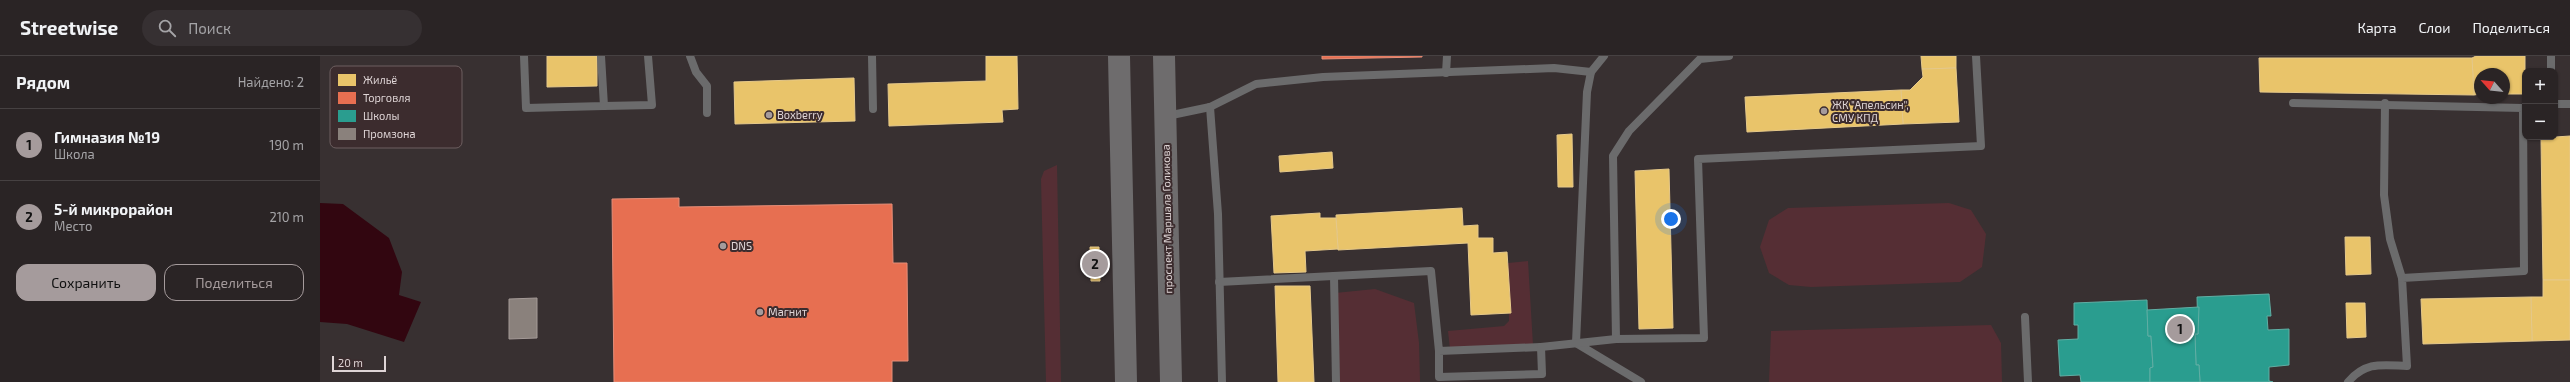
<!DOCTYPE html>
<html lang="ru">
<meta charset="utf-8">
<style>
body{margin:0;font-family:"Exo 2",sans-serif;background:#363032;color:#f1f3f6}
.controls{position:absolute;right:12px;top:12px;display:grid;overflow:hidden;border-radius:8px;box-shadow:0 1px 3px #0004}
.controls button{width:36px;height:36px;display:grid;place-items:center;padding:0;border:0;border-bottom:1px solid #464142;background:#2a2425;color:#f1f3f6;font:20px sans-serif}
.compass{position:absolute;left:2154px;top:12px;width:36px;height:36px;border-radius:50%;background:#2a2425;box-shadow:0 1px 3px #0004;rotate:297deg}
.scale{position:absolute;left:12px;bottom:10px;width:54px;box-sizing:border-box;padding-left:4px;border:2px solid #dfd5d6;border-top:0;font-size:11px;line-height:14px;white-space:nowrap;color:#dfd5d6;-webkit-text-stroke:3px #3c2c2e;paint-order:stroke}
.you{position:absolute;left:1351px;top:163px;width:14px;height:14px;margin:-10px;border:3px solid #fff;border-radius:50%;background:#1a73e8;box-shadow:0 0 0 6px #1a73e833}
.badge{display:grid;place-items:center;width:26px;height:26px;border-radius:50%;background:#a59b9c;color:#111;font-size:13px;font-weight:700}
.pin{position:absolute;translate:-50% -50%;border:2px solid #fff;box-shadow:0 1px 4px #0006}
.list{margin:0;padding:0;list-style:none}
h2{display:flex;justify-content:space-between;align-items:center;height:52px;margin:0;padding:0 16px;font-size:17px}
h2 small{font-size:13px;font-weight:400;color:#a5a4a7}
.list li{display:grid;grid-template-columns:26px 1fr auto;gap:12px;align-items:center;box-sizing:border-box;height:72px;padding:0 16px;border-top:1px solid #464142}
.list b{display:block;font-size:15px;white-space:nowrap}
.list p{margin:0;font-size:13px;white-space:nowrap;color:#a5a4a7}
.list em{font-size:13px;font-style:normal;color:#a5a4a7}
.actions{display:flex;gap:8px;padding:12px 16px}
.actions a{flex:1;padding:9px 0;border:1px solid #a59b9c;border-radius:12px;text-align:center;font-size:14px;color:#a59b9c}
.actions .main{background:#a59b9c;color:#111}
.icon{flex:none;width:22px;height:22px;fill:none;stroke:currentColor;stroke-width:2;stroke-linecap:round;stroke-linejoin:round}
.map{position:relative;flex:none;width:2250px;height:326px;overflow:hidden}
header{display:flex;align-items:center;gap:24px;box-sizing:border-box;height:56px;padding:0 20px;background:#2a2425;border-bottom:1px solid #464142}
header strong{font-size:19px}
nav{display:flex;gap:22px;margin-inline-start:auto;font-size:14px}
.search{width:280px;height:36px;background:#363032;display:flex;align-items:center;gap:10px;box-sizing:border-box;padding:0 14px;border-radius:22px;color:#a5a4a7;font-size:15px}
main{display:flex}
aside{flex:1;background:#2a2425}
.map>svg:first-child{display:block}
</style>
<header>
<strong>Streetwise</strong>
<div class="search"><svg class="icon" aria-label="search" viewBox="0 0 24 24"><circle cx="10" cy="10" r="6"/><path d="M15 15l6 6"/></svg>Поиск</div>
<nav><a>Карта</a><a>Слои</a><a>Поделиться</a></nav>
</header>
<main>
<aside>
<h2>Рядом<small>Найдено: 2</small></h2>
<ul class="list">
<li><span class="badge">1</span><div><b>Гимназия №19</b><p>Школа</p></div><em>190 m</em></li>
<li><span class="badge">2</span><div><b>5-й микрорайон</b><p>Место</p></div><em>210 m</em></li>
</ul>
<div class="actions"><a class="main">Сохранить</a><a>Поделиться</a></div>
</aside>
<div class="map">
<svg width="2250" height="326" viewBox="0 0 2250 326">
<rect width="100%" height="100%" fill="#383031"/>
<g fill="#552e34">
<path d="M737,109L741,326H726L721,123L724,115Z"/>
<path d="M1629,147L1651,154L1666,178L1662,211L1640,226L1491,231L1469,229L1449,217L1440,191L1449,164L1468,152Z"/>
<path d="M1208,205L1213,289L1130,293L1128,275L1184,270L1189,265L1188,207Z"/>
<path d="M1055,233L1094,247L1099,287L1100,326H1016L1015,237Z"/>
<path d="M1671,269L1681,287L1682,326H1449L1451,275Z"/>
</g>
<path fill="#320610" d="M0,147L23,148L69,182L82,216L79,239L101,246L84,286L27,268L0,266Z"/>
<g fill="#e9c46a" stroke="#e6c98a">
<path d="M227,0H277V30L227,31Z"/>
<path d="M666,0H697L698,53L682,54L683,66L569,70L568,28L666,25Z"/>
<path d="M1601,0H1636V12L1602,13Z"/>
<path d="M2156,0H2205V38H2184V18H2160V38L2154,39L2152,2Z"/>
<path d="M1939,2H2152L2154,39L1940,36Z"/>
<path d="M1636,12L1639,66L1583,68L1581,34H1590L1603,21L1602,13Z"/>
<path d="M534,22L535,65L415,68L414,26Z"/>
<path d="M1581,34L1583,68L1427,76L1425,41Z"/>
<path d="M1252,78L1253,131H1238L1237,79Z"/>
<path d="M2250,80V224H2223L2221,82Z"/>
<path d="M1012,96L1013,112L960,116L959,100Z"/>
<path d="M1349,113L1353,272L1319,273L1315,115Z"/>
<path d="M1142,152L1143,170L1158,169V182H1173V197L1187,196L1191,257L1151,259L1148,187L1018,194L1016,159Z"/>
<path d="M1000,157V162H1016L1018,193L985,195L986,216L954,217L951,160Z"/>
<path d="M2025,181H2050L2051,218L2026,219Z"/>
<path d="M770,191H779L780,225H771Z"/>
<path d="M2223,224H2250V284L2212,285L2211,241H2223Z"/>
<path d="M955,230H990L994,326H958Z"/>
<path d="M2211,241L2212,285L2103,288L2101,243Z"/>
<path d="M2026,247H2045L2046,281L2027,282Z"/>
</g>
<g fill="#e76f51" stroke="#e58e79">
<path d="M1002,0H1102V1L1002,3Z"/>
<path d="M359,142V151L572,148L573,207H587L588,305H572V326H294L292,143Z"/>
</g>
<g fill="#2a9d8f" stroke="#60aea4">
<path d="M1949,238L1951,260H1947L1948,274L1969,273V309L1949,311V325L1953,326H1880L1879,309H1876L1875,278H1878L1877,241Z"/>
<path d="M1827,244L1828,280H1831L1833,311L1830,312V326H1761L1760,319L1740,320L1738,284L1758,283V269H1754V247Z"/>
<path d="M1879,251L1878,278H1875L1876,309H1879L1880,326H1830V312L1833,311L1831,280H1828L1827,254Z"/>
</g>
<path fill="#8a817c" stroke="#a49a97" d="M217,242V282L189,283V243Z"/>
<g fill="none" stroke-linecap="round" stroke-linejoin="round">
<g stroke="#6b6b6c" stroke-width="8">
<path d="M204,0L206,52L284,50L281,0"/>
<path d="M370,0L376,16L387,30V57"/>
<path d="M552,0L553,53"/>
<path d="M1284,0L1271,16L1267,36L1256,287L1321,326"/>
<path d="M2231,0V15"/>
<path d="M1126,17L1127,0"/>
<path d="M1973,47L2203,52L2204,215L2082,222L2087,310C2062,309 2046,305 2028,326"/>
<path d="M2065,47L2064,139L2070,183L2082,222"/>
<path d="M2235,48H2250"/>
<path d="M284,50L332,49L328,0"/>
<path d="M890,51L898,158L902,326"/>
<path d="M847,60L890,51L936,28L1003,21L1234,12L1271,16"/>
<path d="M1014,220L1016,326"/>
<path d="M899,226L1111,215L1119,295L1221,291L1222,318L1119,321V295"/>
<path d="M1705,261L1708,326"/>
<path d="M1296,283L1293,100L1309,75L1380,3L1409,0"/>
<path d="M1221,291L1296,283L1384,282L1378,103L1661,90L1656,0"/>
</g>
<g stroke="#6e6c6d" stroke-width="22">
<path d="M799,0L806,326"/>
<path d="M844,0L851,326"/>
</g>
</g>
<g fill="#a59b9c" stroke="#3c2c2e" stroke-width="1.5">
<circle cx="1504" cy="55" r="4"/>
<circle cx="449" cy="59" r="4"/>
<circle cx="403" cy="190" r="4"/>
<circle cx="440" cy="256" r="4"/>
</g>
<g text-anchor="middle" stroke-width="4" stroke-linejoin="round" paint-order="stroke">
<g font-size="11" fill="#dfd5d6" stroke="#3c2c2e" text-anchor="start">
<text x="1512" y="53">ЖК "Апельсин",<tspan x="1512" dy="13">СМУ КПД</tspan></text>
<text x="457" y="63">Boxberry</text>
<text x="411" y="194">DNS</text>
<text x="448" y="260">Магнит</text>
</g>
<g font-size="11" fill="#dfd5d6" stroke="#3c2c2e">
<text transform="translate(847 163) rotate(-91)" y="4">проспект Маршала Голикова</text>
</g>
</g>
<rect x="10" y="10" width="132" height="82" rx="6" fill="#3c2c2e" stroke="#6d5f60" stroke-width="1"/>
<rect x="18" y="18" width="18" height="12" fill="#e9c46a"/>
<rect x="18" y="36" width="18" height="12" fill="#e76f51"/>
<rect x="18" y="54" width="18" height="12" fill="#2a9d8f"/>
<rect x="18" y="72" width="18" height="12" fill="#8a817c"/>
<g font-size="11" fill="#dfd5d6">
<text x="43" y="28">Жильё</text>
<text x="43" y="46">Торговля</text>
<text x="43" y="64">Школы</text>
<text x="43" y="82">Промзона</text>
</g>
</svg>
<div class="controls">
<button>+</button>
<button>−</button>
</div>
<svg class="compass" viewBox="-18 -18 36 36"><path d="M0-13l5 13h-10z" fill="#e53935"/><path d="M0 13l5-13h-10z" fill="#a5a4a7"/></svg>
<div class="scale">20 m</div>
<div class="you"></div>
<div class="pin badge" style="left:1860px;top:273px">1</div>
<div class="pin badge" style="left:775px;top:208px">2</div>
</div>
</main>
